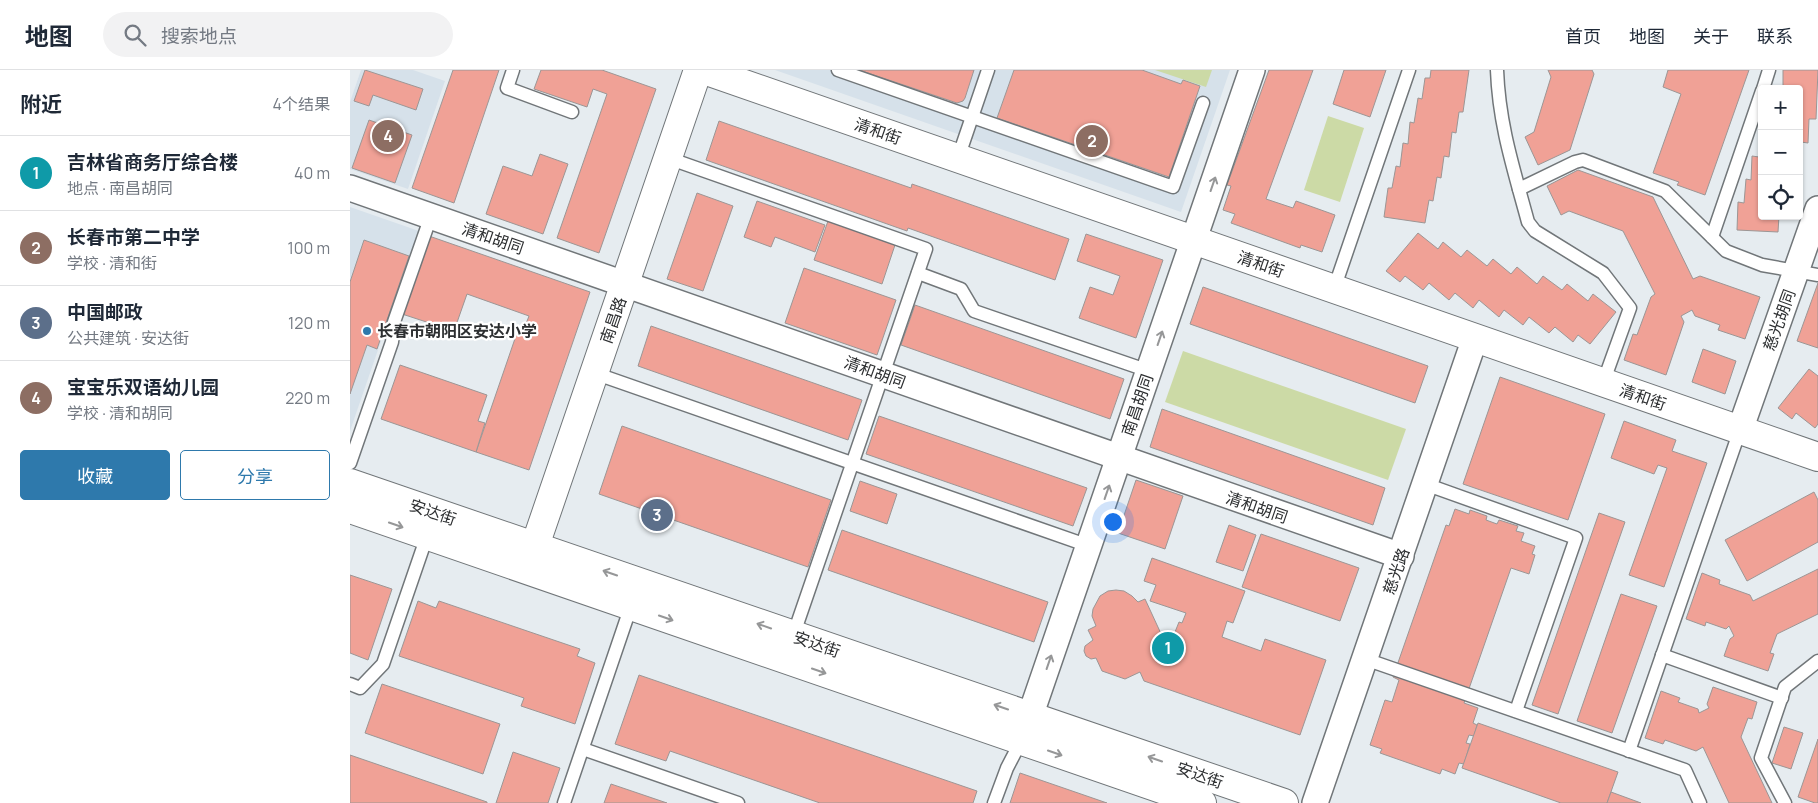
<!DOCTYPE html>
<html lang="zh">
<meta charset="utf-8">
<style>
body{margin:0;font-family:Manrope,"Noto Sans SC",sans-serif;background:#f2f2f3;color:#1f2937}
.controls{position:absolute;right:15px;top:15px;display:grid;overflow:hidden;border-radius:5px;box-shadow:0 1px 4px #0004}
.controls button{width:45px;height:45px;display:grid;place-items:center;padding:0;border:0;border-bottom:1px solid #e0e1e3;background:#fff;color:#1f2937;font:25px sans-serif}
.you{position:absolute;left:762px;top:451px;width:18px;height:18px;margin:-12px;border:4px solid #fff;border-radius:50%;background:#1a73e8;box-shadow:0 0 0 8px #1a73e833}
.badge{display:grid;place-items:center;width:32px;height:32px;border-radius:50%;background:#2e79ac;color:#fff;font-size:16px;font-weight:700}
.pin{position:absolute;translate:-50% -50%;border:2px solid #fff;box-shadow:0 1px 5px #0006}
.list{margin:0;padding:0;list-style:none}
h2{display:flex;justify-content:space-between;align-items:center;height:65px;margin:0;padding:0 20px;font-size:21px}
h2 small{font-size:16px;font-weight:400;color:#747a83}
.list li{display:grid;grid-template-columns:32px 1fr auto;gap:15px;align-items:center;box-sizing:border-box;height:75px;padding:0 20px;border-top:1px solid #e0e1e3}
.list b{display:block;font-size:19px;white-space:nowrap}
.list p{margin:0;font-size:16px;white-space:nowrap;color:#747a83}
.list em{font-size:16px;font-style:normal;color:#747a83}
.actions{display:flex;gap:10px;padding:15px 20px}
.actions a{flex:1;padding:11px 0;border:1px solid #2e79ac;border-radius:5px;text-align:center;font-size:18px;color:#2e79ac}
.actions .main{background:#2e79ac;color:#fff}
.icon{flex:none;width:28px;height:28px;fill:none;stroke:currentColor;stroke-width:2;stroke-linecap:round;stroke-linejoin:round}
.map{position:relative;flex:none;width:1468px;height:733px;overflow:hidden}
header{display:flex;align-items:center;gap:30px;box-sizing:border-box;height:70px;padding:0 25px;background:#fff;border-bottom:1px solid #e0e1e3}
header strong{font-size:24px}
nav{display:flex;gap:28px;margin-inline-start:auto;font-size:18px}
.search{width:350px;height:45px;background:#f2f2f3;display:flex;align-items:center;gap:12px;box-sizing:border-box;padding:0 18px;border-radius:28px;color:#747a83;font-size:19px}
main{display:flex}
aside{flex:1;background:#fff}
.map>svg:first-child{display:block}
</style>
<header>
<strong>地图</strong>
<div class="search"><svg class="icon" aria-label="search" viewBox="0 0 24 24"><circle cx="10" cy="10" r="6"/><path d="M15 15l6 6"/></svg>搜索地点</div>
<nav><a>首页</a><a>地图</a><a>关于</a><a>联系</a></nav>
</header>
<main>
<aside>
<h2>附近<small>4个结果</small></h2>
<ul class="list">
<li><span class="badge" style="background:#0f9aa8">1</span><div><b>吉林省商务厅综合楼</b><p>地点 · 南昌胡同</p></div><em>40 m</em></li>
<li><span class="badge" style="background:#8d6e63">2</span><div><b>长春市第二中学</b><p>学校 · 清和街</p></div><em>100 m</em></li>
<li><span class="badge" style="background:#5c6f8a">3</span><div><b>中国邮政</b><p>公共建筑 · 安达街</p></div><em>120 m</em></li>
<li><span class="badge" style="background:#8d6e63">4</span><div><b>宝宝乐双语幼儿园</b><p>学校 · 清和胡同</p></div><em>220 m</em></li>
</ul>
<div class="actions"><a class="main">收藏</a><a>分享</a></div>
</aside>
<div class="map">
<svg width="1468" height="733" viewBox="0 0 1468 733">
<rect width="100%" height="100%" fill="#e6ecf0"/>
<g fill="#d6e1ea">
<path d="M11,0H63L95,11L58,119L0,99V32Z"/>
<path d="M425,0H880L831,142Z"/>
<path d="M0,137L69,161L0,361Z"/>
</g>
<g fill="#ccdaa6">
<path d="M805,0H862L856,17Z"/>
<path d="M978,46L1014,58L990,132L954,120Z"/>
<path d="M833,281L1056,359L1038,410L815,332Z"/>
</g>
<g fill="#f0a196" stroke="#9c9695">
<path d="M15,0L73,19L66,40L23,25L19,36L4,31Z"/>
<path d="M103,0H149L104,133L62,118Z"/>
<path d="M191,0H252L306,19L249,183L207,168L257,24L243,19L237,37L184,19Z"/>
<path d="M509,0H624L615,28L613,31L607,33Z"/>
<path d="M664,0H792L831,14L833,10L850,16L819,107L647,48Z"/>
<path d="M919,0H963L916,129L943,138L946,131L985,145L972,182L951,175L950,178L881,153L885,144L873,140L881,116L877,115Z"/>
<path d="M994,0H1036L1020,47L983,34Z"/>
<path d="M1081,0H1119L1113,42H1109L1106,63L1102,62L1099,87L1094,86L1091,108L1087,107L1083,131L1079,130L1075,153L1034,147L1038,118H1042L1046,96L1050,97L1053,73L1058,74L1060,52L1064,53L1068,28L1072,29L1075,8H1080Z"/>
<path d="M1198,0H1242L1244,4L1220,80L1188,95L1175,67L1184,62L1201,7Z"/>
<path d="M1318,0H1399L1355,125L1327,115L1329,112L1303,103L1331,24L1313,17Z"/>
<path d="M1433,0H1468L1466,49H1459L1458,73L1451,72L1450,94L1449,19H1433Z"/>
<path d="M19,50L62,65L45,113L2,98Z"/>
<path d="M369,51L561,118L562,114L719,169L705,210L558,158L557,161L356,90Z"/>
<path d="M1410,64H1412V146H1429L1428,162L1387,160L1388,132L1394,133L1396,109L1401,110L1402,86L1409,87Z"/>
<path d="M190,84L218,94L193,164L136,144L153,96L182,106Z"/>
<path d="M1228,100L1303,127L1343,209L1350,206L1410,227L1395,269L1368,260L1370,255L1345,246L1342,240L1331,246L1334,252L1316,305L1274,290L1283,264L1287,265L1301,227L1305,224L1273,161L1219,141L1211,145L1197,116Z"/>
<path d="M347,123L383,136L353,221L317,209Z"/>
<path d="M407,131L475,155L465,182L425,167L421,177L394,167Z"/>
<path d="M478,151L545,175L532,214L464,190Z"/>
<path d="M1068,163L1088,179L1093,172L1111,187L1117,180L1137,196L1143,189L1161,204L1167,197L1187,214L1193,206L1212,220L1217,214L1238,231L1243,224L1266,242L1240,274L1228,265L1223,272L1205,257L1199,263L1179,247L1173,255L1154,240L1149,247L1129,230L1123,238L1105,223L1099,230L1079,213L1073,220L1055,206L1050,212L1036,201Z"/>
<path d="M736,164L813,190L786,268L729,248L740,217L763,225L770,206L727,191Z"/>
<path d="M79,166L240,222L179,400L126,382L169,257L174,259L179,246L117,224L104,261L52,244Z"/>
<path d="M14,170L59,186L27,279L17,275L0,324V212Z"/>
<path d="M454,198L546,230L527,285L435,253Z"/>
<path d="M1468,213V278L1447,271Z"/>
<path d="M853,217L1078,296L1065,333L840,254Z"/>
<path d="M565,235L774,309L760,349L551,275Z"/>
<path d="M301,256L512,330L498,370L288,296Z"/>
<path d="M1353,279L1386,291L1375,324L1342,312Z"/>
<path d="M50,295L137,325L128,351L135,353L126,382L31,349Z"/>
<path d="M1459,299L1468,306V354L1465,358L1446,343L1442,349L1428,338Z"/>
<path d="M1150,307L1255,344L1218,450L1113,414Z"/>
<path d="M812,339L1035,418L1023,455L800,377Z"/>
<path d="M529,346L737,418L723,456L516,384Z"/>
<path d="M1274,351L1326,370L1322,381L1357,393L1314,517L1279,505L1317,398L1308,395L1304,404L1261,388Z"/>
<path d="M272,356L481,430L458,497L249,424Z"/>
<path d="M786,410L833,426L815,479L768,463Z"/>
<path d="M510,411L547,424L537,454L500,441Z"/>
<path d="M1464,422L1468,430V472L1397,511L1375,470Z"/>
<path d="M1105,439L1119,444L1120,440L1137,446L1136,450L1147,454L1149,450L1168,456L1166,461L1174,463L1171,471L1185,476L1182,484L1185,485L1179,504L1161,498L1114,633L1128,638L1123,653L1127,655L1124,666L1119,665L1116,673L1120,674L1114,694L1109,693L1105,704L1092,699L1090,704L1030,683L1032,679L1020,675L1035,630L1042,632L1049,610L1043,607L1096,455L1099,456Z"/>
<path d="M1249,443L1275,452L1208,644L1182,635Z"/>
<path d="M879,455L906,465L893,501L866,492Z"/>
<path d="M492,460L698,532L684,572L478,500Z"/>
<path d="M911,464L1009,498L990,551L892,517Z"/>
<path d="M802,488L895,521L883,553L877,551L872,567L911,581L915,569L976,590L950,665L794,611L790,602L775,609L752,601L746,588L741,589L736,586L734,581L735,576L743,570L738,560L746,556L742,546L743,539L750,526L758,521L766,520L774,521L782,526L788,532L795,529L813,568L825,562L829,552L832,553L836,543L800,531L806,515L794,511Z"/>
<path d="M1468,499V544L1427,564L1420,583L1424,584L1418,601L1374,586L1380,569L1384,566L1379,556L1376,559L1356,552L1355,556L1336,549L1352,503L1370,510L1369,514L1400,525L1403,531Z"/>
<path d="M0,505L42,519L18,590L0,583Z"/>
<path d="M1271,524L1307,536L1262,663L1227,651Z"/>
<path d="M68,531L86,538L89,531L230,579L227,586L245,593L225,654L171,636L174,628L49,586Z"/>
<path d="M289,605L627,721L623,733H470L320,681L316,691L265,674Z"/>
<path d="M32,614L150,654L133,704L15,663Z"/>
<path d="M1363,617L1407,632L1402,649L1398,648L1391,667L1422,733H1379L1353,677L1346,681L1315,670L1313,674L1295,668L1311,621L1330,628L1328,632L1348,639L1349,643L1359,638L1357,634Z"/>
<path d="M1128,653L1268,702L1257,733H1211L1112,698Z"/>
<path d="M1434,657L1453,663L1441,699L1422,693Z"/>
<path d="M1468,669V733H1465L1448,727Z"/>
<path d="M163,682L210,698L198,733H146Z"/>
<path d="M0,685L137,732V733H0Z"/>
<path d="M670,703L757,733H660Z"/>
<path d="M261,714L317,733H254Z"/>
<path d="M1261,722L1291,733H1257Z"/>
</g>
<g fill="none" stroke-linecap="round" stroke-linejoin="round">
<g stroke="#717679" stroke-width="15">
<g id="lane">
<path d="M163,0L157,18L222,42"/>
<path d="M488,0L823,117L853,33"/>
<path d="M1147,0C1149,55 1164,100 1178,152L1185,161L1253,203L1280,238L1253,313"/>
<path d="M1413,19L1419,0"/>
<path d="M318,88L576,179L443,566"/>
<path d="M608,88L638,0"/>
<path d="M1169,119L1225,92L1233,90L1315,121L1376,181L1412,195L1468,205"/>
<path d="M1362,167L1412,21"/>
<path d="M568,203L611,219L624,241L799,301"/>
<path d="M984,219L1059,0"/>
<path d="M244,303L739,476"/>
<path d="M0,393L42,272L44,252L81,146"/>
<path d="M1075,414L1226,468L1166,641"/>
<path d="M1312,585L1432,628"/>
<path d="M1015,589L1335,700L1350,733"/>
<path d="M0,614L10,618L33,594L77,466"/>
<path d="M233,679L388,733"/>
<path d="M1279,681L1390,360"/>
<path d="M214,733L281,536"/>
<path d="M644,733L657,698L671,671"/>
<path d="M1435,733L1411,688L1435,617L1468,591"/>
</g>
</g>
<g stroke="#717679" stroke-width="28">
<g id="street">
<path d="M0,118L1051,486"/>
<path d="M1390,360L1468,139"/>
<path d="M674,664L902,0"/>
<path d="M965,733L1125,268"/>
</g>
</g>
<g stroke="#717679" stroke-width="30">
<g id="secondary">
<path d="M354,0L1468,387"/>
<path d="M177,499L348,0"/>
</g>
</g>
<g stroke="#717679" stroke-width="30">
<g id="primary">
<path d="M0,413L934,733"/>
<path d="M0,439L852,733"/>
</g>
</g>
<use href="#lane" stroke="#fff" stroke-width="12"/>
<use href="#street" stroke="#fff" stroke-width="25"/>
<use href="#secondary" stroke="#fff" stroke-width="28"/>
<use href="#primary" stroke="#fff" stroke-width="28"/>
</g>
<defs><path id="oneway-shaft" d="M-6 0H5M1.5-3L5.5 0L1.5 3" fill="none" stroke-width="1.6" stroke-linecap="round" stroke-linejoin="round" transform="scale(1.25)"/></defs>
<g stroke="#969798">
<use href="#oneway-shaft" transform="translate(863 114) rotate(-71)"/>
<use href="#oneway-shaft" transform="translate(810 268) rotate(-71)"/>
<use href="#oneway-shaft" transform="translate(757 422) rotate(-71)"/>
<use href="#oneway-shaft" transform="translate(46 455) rotate(19)"/>
<use href="#oneway-shaft" transform="translate(260 503) rotate(-161)"/>
<use href="#oneway-shaft" transform="translate(316 548) rotate(19)"/>
<use href="#oneway-shaft" transform="translate(414 556) rotate(-161)"/>
<use href="#oneway-shaft" transform="translate(699 592) rotate(-71)"/>
<use href="#oneway-shaft" transform="translate(469 601) rotate(19)"/>
<use href="#oneway-shaft" transform="translate(651 637) rotate(-161)"/>
<use href="#oneway-shaft" transform="translate(705 683) rotate(19)"/>
<use href="#oneway-shaft" transform="translate(805 689) rotate(-161)"/>
</g>
<circle fill="#2e79ac" stroke="#fff" stroke-width="2" cx="17" cy="261" r="5"/>
<g text-anchor="middle" stroke-width="4.5" stroke-linejoin="round" paint-order="stroke">
<g font-size="16" fill="#2d2f31" stroke="#fff">
<text transform="translate(528 61) rotate(19)" y="6">清和街</text>
<text transform="translate(143 168) rotate(19)" y="6">清和胡同</text>
<text transform="translate(911 194) rotate(19)" y="6">清和街</text>
<text transform="translate(263 250) rotate(-71)" y="6">南昌路</text>
<text transform="translate(1429 250) rotate(-70)" y="6">慈光胡同</text>
<text transform="translate(525 302) rotate(20)" y="6">清和胡同</text>
<text transform="translate(1293 327) rotate(19)" y="6">清和街</text>
<text transform="translate(787 335) rotate(-71)" y="6">南昌胡同</text>
<text transform="translate(907 437) rotate(19)" y="6">清和胡同</text>
<text transform="translate(83 442) rotate(19)" y="6">安达街</text>
<text transform="translate(1046 501) rotate(-71)" y="6">慈光路</text>
<text transform="translate(467 574) rotate(19)" y="6">安达街</text>
<text transform="translate(850 705) rotate(19)" y="6">安达街</text>
</g>
<g font-size="16" font-weight="bold" fill="#2d2f31" stroke="#fff" text-anchor="start">
<text x="27" y="267">长春市朝阳区安达小学</text>
</g>
</g>
</svg>
<div class="controls">
<button>+</button>
<button>−</button>
<button><svg class="icon" aria-label="locate" viewBox="0 0 24 24"><circle cx="12" cy="12" r="6"/><path d="M12 2v4M12 18v4M2 12h4M18 12h4"/></svg></button>
</div>
<div class="you"></div>
<div class="pin badge" style="left:818px;top:578px;background:#0f9aa8">1</div>
<div class="pin badge" style="left:742px;top:71px;background:#8d6e63">2</div>
<div class="pin badge" style="left:307px;top:445px;background:#5c6f8a">3</div>
<div class="pin badge" style="left:38px;top:66px;background:#8d6e63">4</div>
</div>
</main>
